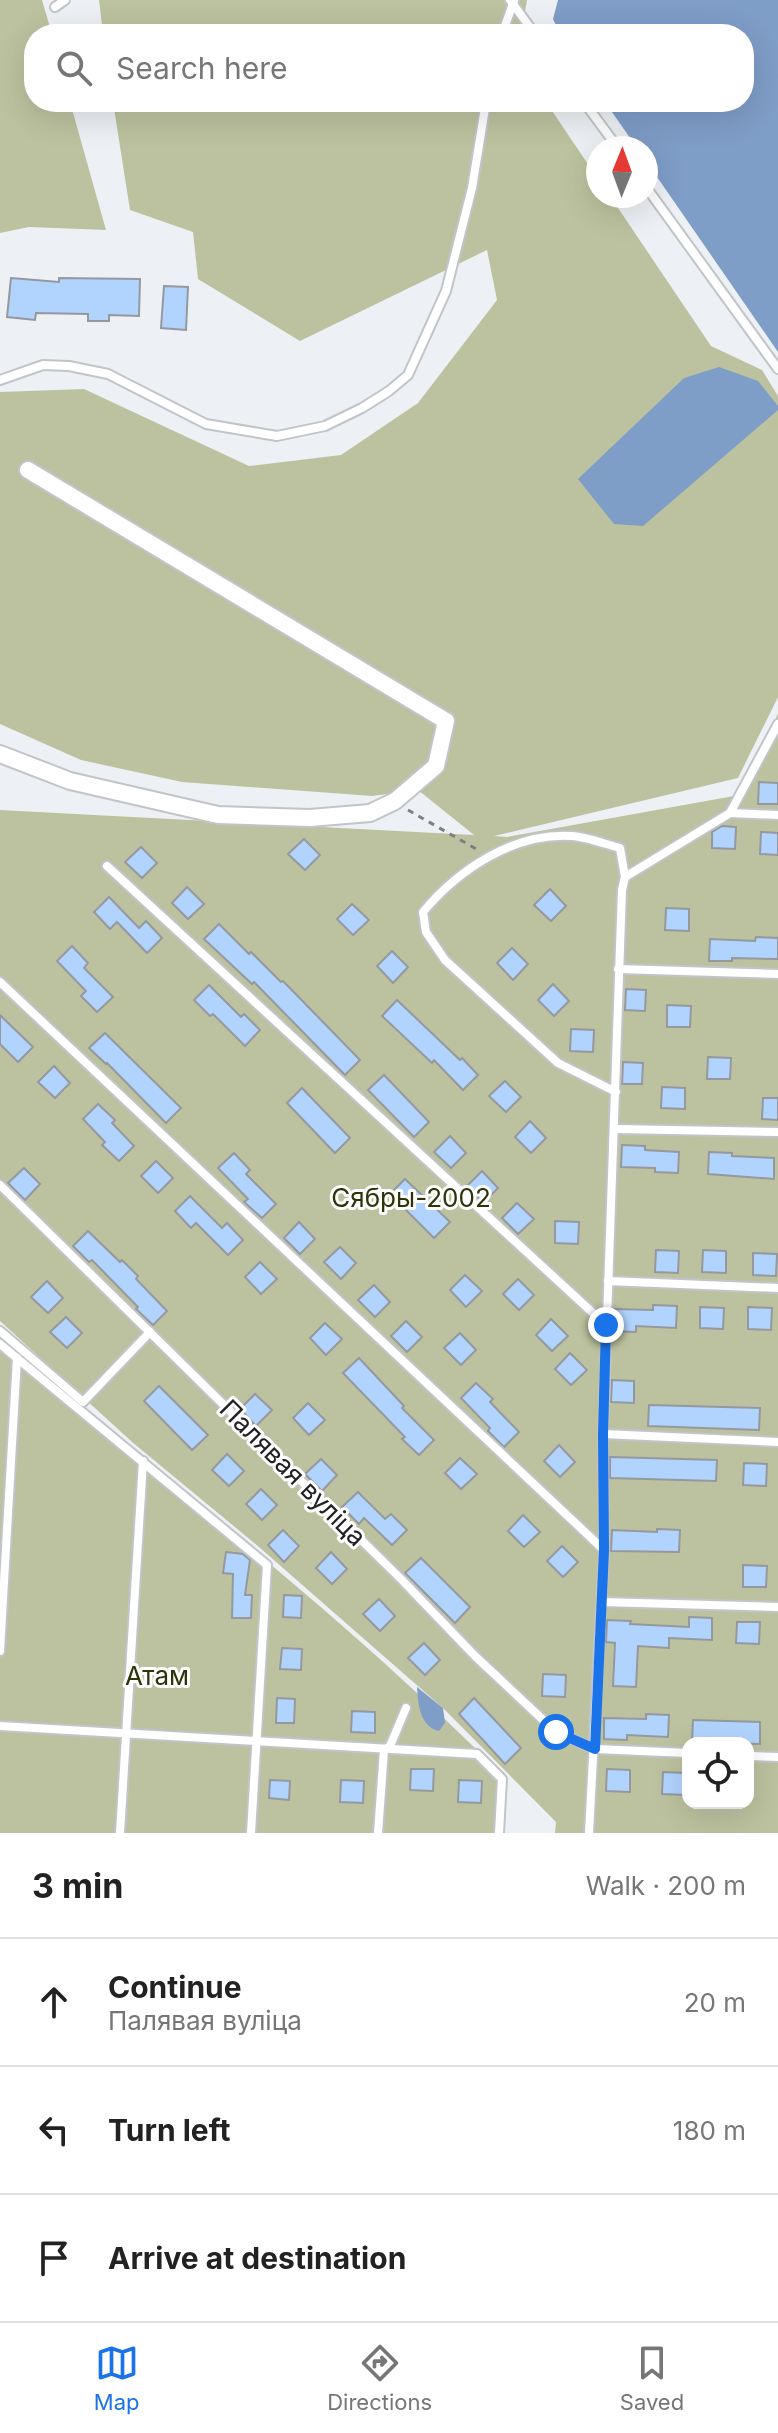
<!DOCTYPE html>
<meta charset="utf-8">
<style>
body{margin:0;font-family:Inter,sans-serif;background:#f2f2f2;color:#222}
.controls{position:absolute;right:24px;bottom:24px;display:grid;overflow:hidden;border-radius:16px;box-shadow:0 8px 32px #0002}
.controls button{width:72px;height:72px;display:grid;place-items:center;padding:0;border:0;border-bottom:2px solid #e0e0e0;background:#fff;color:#222;font:40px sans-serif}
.compass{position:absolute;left:586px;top:136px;width:72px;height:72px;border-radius:50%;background:#fff;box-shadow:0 8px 32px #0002;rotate:1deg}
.stop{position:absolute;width:24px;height:24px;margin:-18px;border:6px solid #1a73e8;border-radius:50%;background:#fff}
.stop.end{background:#1a73e8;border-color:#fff;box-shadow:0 2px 8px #0008}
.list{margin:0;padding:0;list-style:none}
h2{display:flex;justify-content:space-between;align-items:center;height:104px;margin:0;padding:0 32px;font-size:34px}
h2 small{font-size:26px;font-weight:400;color:#767676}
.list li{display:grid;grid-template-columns:52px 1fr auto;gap:24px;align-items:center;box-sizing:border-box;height:128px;padding:0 32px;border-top:2px solid #e0e0e0}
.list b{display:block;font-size:30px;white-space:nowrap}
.list p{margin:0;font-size:26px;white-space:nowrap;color:#767676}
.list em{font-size:26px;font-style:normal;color:#767676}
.icon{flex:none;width:44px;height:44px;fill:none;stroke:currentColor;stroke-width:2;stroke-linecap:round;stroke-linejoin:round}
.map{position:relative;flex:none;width:778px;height:1833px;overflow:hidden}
.search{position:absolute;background:#fff;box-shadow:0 8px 32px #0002;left:24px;right:24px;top:24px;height:88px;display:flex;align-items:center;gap:20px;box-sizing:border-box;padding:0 28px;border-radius:32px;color:#767676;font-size:30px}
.sheet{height:488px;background:#fff}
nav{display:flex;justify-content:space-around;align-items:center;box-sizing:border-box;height:112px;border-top:2px solid #e0e0e0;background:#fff;font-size:22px;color:#767676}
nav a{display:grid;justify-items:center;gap:4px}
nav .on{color:#1a73e8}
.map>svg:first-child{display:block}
</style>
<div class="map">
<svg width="778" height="1833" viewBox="0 0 778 1833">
<rect width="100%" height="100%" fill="#edf1f5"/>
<g fill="#bcc29f" fill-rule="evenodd">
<path d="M0,0H42L52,34H34V102H70L106,230L29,227L0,233Z"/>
<path d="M99,0H527L521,34H103Z"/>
<path d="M113,102H546L598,179V196H610L711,346L762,370L778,396V697L738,778L494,836L507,837L745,794L778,713V1833H555L556,1822L443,1708L259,1547L132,1442L0,1321V810L474,835L418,790L372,796L182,782L81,760L0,724V392L84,389L249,466L341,455L418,403L497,300L487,250L300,341L198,279L193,232L130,210ZM688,1743H748V1803H688Z"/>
<path d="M0,1344C172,1484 350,1621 506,1779L504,1833H0Z"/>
</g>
<g fill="#7e9dc7">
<path d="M558,0H778V352L646,161V148H637L605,102H744V34H560L553,19Z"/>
<path d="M719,367L758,381L778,406V410L643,526L614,524L578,479L684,378Z"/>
<path d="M417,1687L443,1708L445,1723L439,1731C420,1727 418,1704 417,1687Z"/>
</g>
<g fill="#b1d4ff" stroke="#95999d" stroke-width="2">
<path d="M11,278L59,282V278L140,279L139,316L109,315V321H88V314L36,313L35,320L7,317Z"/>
<path d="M164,286L188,287L186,330L161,328Z"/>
<path d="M759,782L778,783V804H758Z"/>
<path d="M722,826L736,827L735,849L712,848V832Z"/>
<path d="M761,832L778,833V855L760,854Z"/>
<path d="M304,839L320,855L305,870L288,854Z"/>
<path d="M141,847L157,863L142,878L125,862Z"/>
<path d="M187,887L204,904L188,919L172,903Z"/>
<path d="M550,889L566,906L551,921L534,905Z"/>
<path d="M109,897L139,928L146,921L162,938L147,953L117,922L110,929L94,912Z"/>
<path d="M352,904L369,920L353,935L337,919Z"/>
<path d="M666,908L689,909V931L665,930Z"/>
<path d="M219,924L249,954L251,952L281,982L283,981L360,1060L345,1075L254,982L252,984L204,939Z"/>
<path d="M756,937L778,938V959L732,958V961H709L710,939L755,941Z"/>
<path d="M72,946L88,963L84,968L113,997L97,1012L81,996L86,991L57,961Z"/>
<path d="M512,948L528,964L513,980L497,963Z"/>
<path d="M392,951L408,967L393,983L377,966Z"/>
<path d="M553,984L569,1001L554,1016L538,1000Z"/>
<path d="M209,985L241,1017L244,1014L260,1030L245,1046L213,1014L210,1016L194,1000Z"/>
<path d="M626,989L646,990L645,1011L625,1010Z"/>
<path d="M397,1000L460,1060L462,1058L478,1075L463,1090L434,1060L432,1063L382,1016Z"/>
<path d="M667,1005L691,1006L690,1027H667Z"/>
<path d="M0,1015L33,1047L18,1062L0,1044Z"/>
<path d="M571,1029L594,1030L593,1052L570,1051Z"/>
<path d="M105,1033L181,1108L166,1123L107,1063L106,1064L89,1048Z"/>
<path d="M708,1057L731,1058L730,1079H707Z"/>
<path d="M623,1062L643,1063L642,1084H622Z"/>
<path d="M54,1066L70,1083L55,1098L38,1082Z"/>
<path d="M384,1075L429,1122L414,1137L368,1090Z"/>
<path d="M505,1081L521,1097L506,1112L489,1096Z"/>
<path d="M662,1087L685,1088V1109L661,1108Z"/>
<path d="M302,1088L350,1138L335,1153L287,1103Z"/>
<path d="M763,1098H778V1120L762,1119Z"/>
<path d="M98,1104L115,1120L112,1123L134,1146L119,1161L102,1145L105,1142L83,1119Z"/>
<path d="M530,1121L546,1138L531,1153L515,1137Z"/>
<path d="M450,1136L466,1153L451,1168L434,1152Z"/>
<path d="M622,1145L645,1146V1150L679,1152L678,1173L655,1172V1168L621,1167Z"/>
<path d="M709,1152L732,1153V1156L774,1158V1179L708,1174Z"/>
<path d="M234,1153L250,1170L246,1174L276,1204L262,1218L244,1202L248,1199L218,1168Z"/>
<path d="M156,1161L173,1178L158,1193L141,1176Z"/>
<path d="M24,1168L40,1184L25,1200L8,1183Z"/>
<path d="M482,1171L498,1188L483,1203L467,1186Z"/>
<path d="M405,1179L450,1222L434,1238L390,1194Z"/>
<path d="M190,1196L222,1228L227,1223L243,1240L228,1255L196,1223L191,1228L175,1211Z"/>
<path d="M517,1203L534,1219L518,1234L502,1218Z"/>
<path d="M555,1221L579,1222L578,1244L555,1243Z"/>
<path d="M299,1222L315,1239L300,1254L284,1238Z"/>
<path d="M88,1231L120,1262L122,1260L138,1276L136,1279L167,1311L153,1325L136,1309L138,1307L92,1260L89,1262L73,1246Z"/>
<path d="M340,1247L356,1263L341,1279L324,1262Z"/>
<path d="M656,1250L679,1251L678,1273L655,1272Z"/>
<path d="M703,1250L726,1251V1273L702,1272Z"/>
<path d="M753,1253L777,1254L776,1276L753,1275Z"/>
<path d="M260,1262L277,1279L261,1294L245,1277Z"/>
<path d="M465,1275L482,1291L466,1307L450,1290Z"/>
<path d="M518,1279L534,1295L519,1310L503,1294Z"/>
<path d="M47,1281L63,1298L48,1313L31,1297Z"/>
<path d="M374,1285L390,1302L375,1317L358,1300Z"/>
<path d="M653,1305L677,1306L676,1328L636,1326V1332L614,1331V1309L653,1310Z"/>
<path d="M700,1307L724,1308L723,1329L700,1328Z"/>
<path d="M748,1307L772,1308L771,1330L748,1329Z"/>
<path d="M66,1317L82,1333L67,1348L50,1332Z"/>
<path d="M551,1319L568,1336L552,1351L536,1335Z"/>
<path d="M406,1321L422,1337L407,1352L391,1336Z"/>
<path d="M325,1323L342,1339L326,1355L310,1338Z"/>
<path d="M460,1333L476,1350L461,1365L444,1348Z"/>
<path d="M570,1353L587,1370L571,1385L555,1369Z"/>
<path d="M359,1358L404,1406L402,1408L434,1440L419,1455L402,1439L405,1437L343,1373Z"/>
<path d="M612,1380L634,1381V1403L611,1402Z"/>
<path d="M476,1383L493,1399L490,1402L519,1432L504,1447L488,1431L490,1428L461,1398Z"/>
<path d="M159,1386L208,1435L192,1450L144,1401Z"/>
<path d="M255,1394L272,1410L256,1426L240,1409Z"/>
<path d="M308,1403L325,1420L309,1435L293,1418Z"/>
<path d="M649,1405L760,1408L759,1430L648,1426Z"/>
<path d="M559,1445L575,1462L560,1477L544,1461Z"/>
<path d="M227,1454L244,1471L229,1486L212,1470Z"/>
<path d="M610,1457L717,1460L716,1481L610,1478Z"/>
<path d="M460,1458L477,1474L461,1489L445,1473Z"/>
<path d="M321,1459L337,1475L322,1491L305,1474Z"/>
<path d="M744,1463L767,1464L766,1486L743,1485Z"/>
<path d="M261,1489L277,1505L262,1520L246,1504Z"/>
<path d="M358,1492L385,1519L391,1514L407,1530L392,1545L364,1518L359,1524L342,1507Z"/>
<path d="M523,1515L540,1532L524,1547L508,1531Z"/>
<path d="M657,1529L680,1530L679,1552L611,1551L612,1530L657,1532Z"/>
<path d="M283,1530L299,1546L284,1562L268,1545Z"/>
<path d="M562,1546L578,1562L563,1577L547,1561Z"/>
<path d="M226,1552L243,1554L250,1560L245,1595H252L251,1618H232L233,1574L223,1573Z"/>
<path d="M331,1552L347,1569L332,1584L316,1568Z"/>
<path d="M421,1558L470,1607L455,1623L405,1573Z"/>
<path d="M743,1565L767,1566L766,1587H743Z"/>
<path d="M284,1595L302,1596L301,1618L283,1617Z"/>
<path d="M379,1599L395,1616L380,1631L363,1614Z"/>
<path d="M689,1617L712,1618V1640L669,1638V1648L638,1646L636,1687L613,1686L615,1643L606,1642L607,1620L631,1621L630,1624L689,1627Z"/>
<path d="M737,1622H760L759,1644L736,1643Z"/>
<path d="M424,1643L440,1660L425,1675L408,1658Z"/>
<path d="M282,1648L302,1649L301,1670L280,1669Z"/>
<path d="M543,1674L566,1675L565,1697L542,1696Z"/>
<path d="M277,1698L295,1699L294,1723H276Z"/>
<path d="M474,1698L521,1748L505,1764L459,1714Z"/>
<path d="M352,1711L375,1712V1733L351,1732Z"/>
<path d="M646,1714L669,1715L668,1737L627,1735V1740L604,1739V1718L646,1719Z"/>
<path d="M693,1720L760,1722V1744L692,1742Z"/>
<path d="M411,1769H434L433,1791L410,1790Z"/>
<path d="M607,1769L630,1770V1792L606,1791Z"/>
<path d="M663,1772L686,1773L685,1795L662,1794Z"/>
<path d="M270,1780L290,1781L289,1800L269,1798Z"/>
<path d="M341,1780L364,1781L363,1803L340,1802Z"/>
<path d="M459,1780L482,1781L481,1803L458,1802Z"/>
</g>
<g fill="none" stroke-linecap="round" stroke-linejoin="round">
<g stroke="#c1c4c9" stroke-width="12">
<g id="lane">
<path d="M510,0L535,34"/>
<path d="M55,7L65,0"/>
<path d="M502,34L514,1"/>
<path d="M584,102L618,148"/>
<path d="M646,187L778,369"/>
<path d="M0,380L43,365L69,366L108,374L206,424L277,436L325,426L362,408L389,391L408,375L446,291L472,188L486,102"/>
<path d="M730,813L778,815"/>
<path d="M107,866L606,1325"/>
<path d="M618,969L778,974"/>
<path d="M0,982L604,1550"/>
<path d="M616,1092L558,1063L445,960L426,932L423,912C458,870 514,832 572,836C587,837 605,844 620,848L625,877"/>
<path d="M616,1129L778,1132"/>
<path d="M0,1185L402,1580L475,1656L556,1732L595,1749L688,1753"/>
<path d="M608,1281L778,1288"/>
<path d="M0,1331L83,1402L150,1332"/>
<path d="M0,1344L267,1565L251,1833"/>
<path d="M603,1434L778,1442"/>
<path d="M602,1602L778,1607"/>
<path d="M0,1651L17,1358"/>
<path d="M0,1726L477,1754L502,1779L499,1833"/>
<path d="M748,1756L778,1757"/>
<path d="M120,1833L143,1461"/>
<path d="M378,1833L384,1750L390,1746L406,1708"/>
<path d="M589,1833L604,1550L603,1434L622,890L625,877L730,813L778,724"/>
</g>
</g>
<g stroke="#c1c4c9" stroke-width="20">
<path id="street" d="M0,754L70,781L218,815L310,818L370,813L395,801L436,766L446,721L28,470"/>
</g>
<path stroke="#7d7f82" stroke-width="3" stroke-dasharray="6 6" stroke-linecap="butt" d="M408,810L478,850"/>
<use href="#lane" stroke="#fff" stroke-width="8"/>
<use href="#street" stroke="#fff" stroke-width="16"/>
</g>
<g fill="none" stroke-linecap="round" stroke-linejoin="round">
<path stroke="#1a73e8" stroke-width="10" d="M556,1732L595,1749L604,1550L603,1434L606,1325"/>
</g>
<g text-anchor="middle" stroke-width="6" stroke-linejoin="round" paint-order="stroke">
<g font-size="26" fill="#2f330a" stroke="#fdfdfe">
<text x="411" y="1207">Сябры-2002</text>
<text x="157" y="1685">Атам</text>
</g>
<g font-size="26" fill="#202123" stroke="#fdfdfe">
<text transform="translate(293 1473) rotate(45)" y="9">Палявая вуліца</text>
</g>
</g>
</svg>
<div class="controls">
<button><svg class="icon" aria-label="locate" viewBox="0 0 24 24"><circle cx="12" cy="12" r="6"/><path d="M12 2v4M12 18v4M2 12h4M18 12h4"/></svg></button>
</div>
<svg class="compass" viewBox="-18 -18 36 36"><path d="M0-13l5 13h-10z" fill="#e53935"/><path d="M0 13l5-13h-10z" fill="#767676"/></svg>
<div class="stop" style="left:556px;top:1732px"></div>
<div class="stop end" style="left:606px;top:1325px"></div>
<div class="search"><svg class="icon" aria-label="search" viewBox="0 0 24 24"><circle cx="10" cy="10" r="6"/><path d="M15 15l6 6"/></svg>Search here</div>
</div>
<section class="sheet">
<h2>3 min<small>Walk · 200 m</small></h2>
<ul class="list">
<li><svg class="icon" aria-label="ahead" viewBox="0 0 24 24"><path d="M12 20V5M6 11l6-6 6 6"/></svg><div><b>Continue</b><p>Палявая вуліца</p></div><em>20 m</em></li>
<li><svg class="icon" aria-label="left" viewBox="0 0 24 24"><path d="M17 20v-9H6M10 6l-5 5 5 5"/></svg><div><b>Turn left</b></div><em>180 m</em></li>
<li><svg class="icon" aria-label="arrive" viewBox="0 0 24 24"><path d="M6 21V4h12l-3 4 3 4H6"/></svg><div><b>Arrive at destination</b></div></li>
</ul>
</section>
<nav>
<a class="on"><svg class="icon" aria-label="map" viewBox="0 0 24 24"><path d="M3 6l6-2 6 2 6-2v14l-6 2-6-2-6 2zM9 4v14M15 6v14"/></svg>Map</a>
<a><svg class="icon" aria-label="directions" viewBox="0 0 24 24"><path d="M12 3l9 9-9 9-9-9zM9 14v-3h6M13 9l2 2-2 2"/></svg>Directions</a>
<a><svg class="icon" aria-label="saved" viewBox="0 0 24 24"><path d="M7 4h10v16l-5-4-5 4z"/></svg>Saved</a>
</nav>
